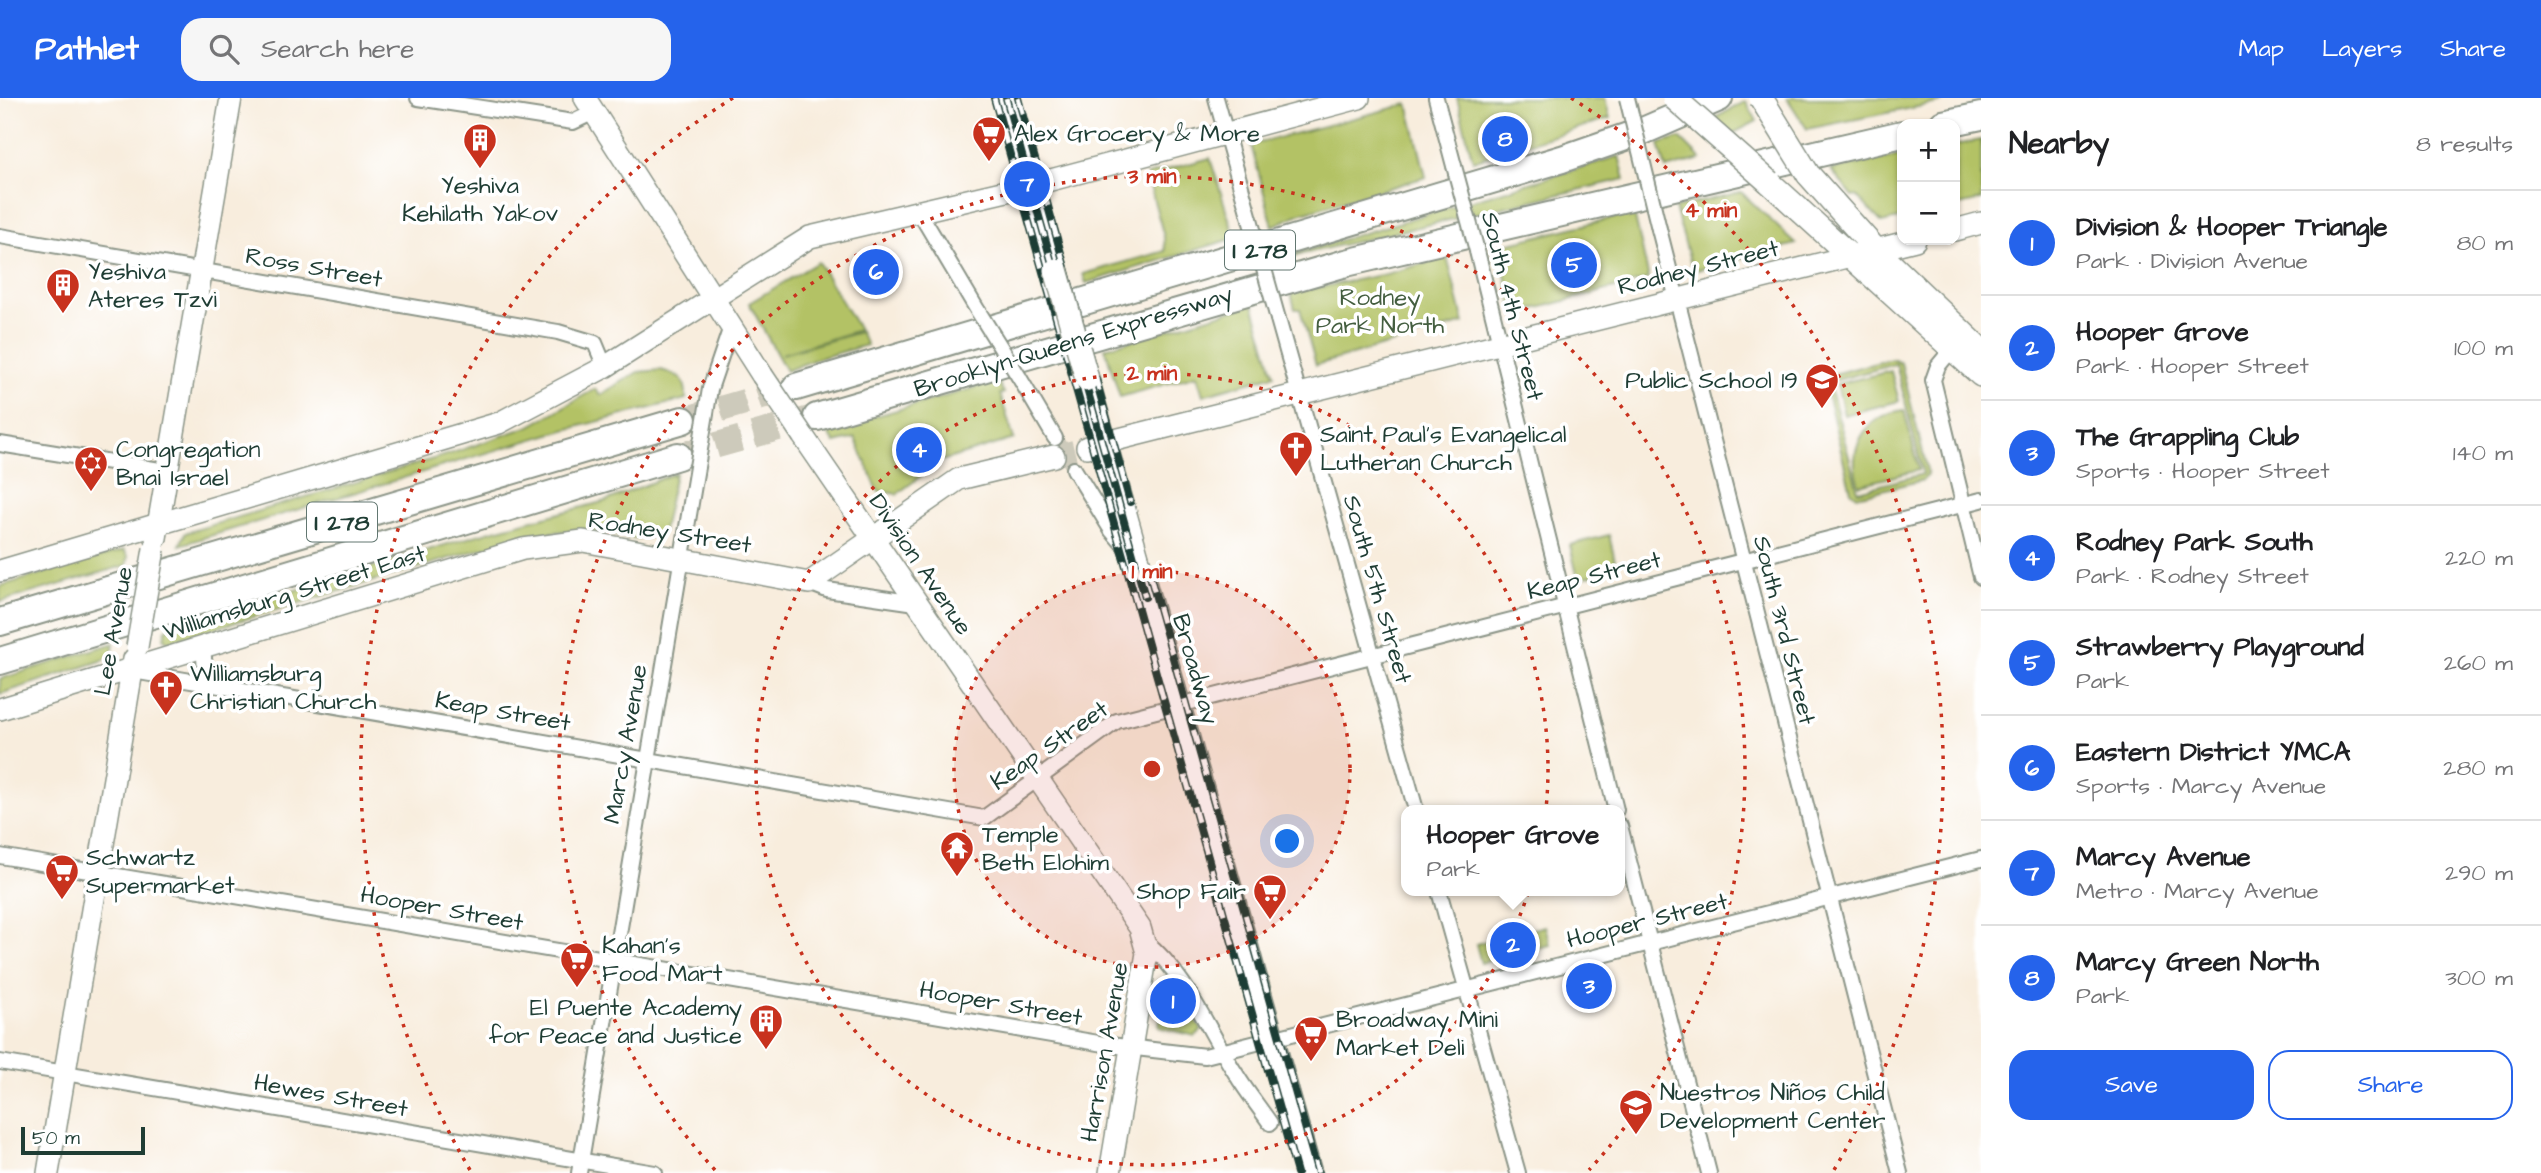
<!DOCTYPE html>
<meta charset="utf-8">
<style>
body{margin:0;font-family:"Architects Daughter",sans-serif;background:#f6f6f6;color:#202124}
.controls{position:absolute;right:21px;top:21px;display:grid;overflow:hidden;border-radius:14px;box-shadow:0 2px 5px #0004}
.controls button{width:63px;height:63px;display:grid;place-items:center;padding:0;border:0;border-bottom:2px solid #e0e0e0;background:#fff;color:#202124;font:35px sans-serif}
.scale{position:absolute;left:21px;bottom:18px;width:124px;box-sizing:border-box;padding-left:7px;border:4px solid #1f3d34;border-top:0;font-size:19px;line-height:24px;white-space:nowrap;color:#1f3d34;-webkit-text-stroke:5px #fff;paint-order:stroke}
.you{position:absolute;left:1288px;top:744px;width:24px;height:24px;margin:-18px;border:5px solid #fff;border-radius:50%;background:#1a73e8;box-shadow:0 0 0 10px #1a73e833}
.badge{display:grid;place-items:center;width:46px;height:46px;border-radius:50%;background:#2563eb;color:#fff;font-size:23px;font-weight:700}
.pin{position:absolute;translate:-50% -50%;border:4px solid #fff;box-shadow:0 2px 7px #0006}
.popup{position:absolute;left:1401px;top:707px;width:224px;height:91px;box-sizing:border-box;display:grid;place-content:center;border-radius:14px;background:#fff;filter:drop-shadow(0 2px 5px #0005);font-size:23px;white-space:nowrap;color:#757577}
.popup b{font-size:26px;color:#202124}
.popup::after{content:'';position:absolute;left:50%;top:100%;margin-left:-14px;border:14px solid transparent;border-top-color:#fff}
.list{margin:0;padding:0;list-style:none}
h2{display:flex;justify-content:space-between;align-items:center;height:91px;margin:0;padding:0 28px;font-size:30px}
h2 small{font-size:23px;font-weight:400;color:#757577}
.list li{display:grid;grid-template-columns:46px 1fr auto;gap:21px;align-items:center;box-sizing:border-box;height:105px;padding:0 28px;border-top:2px solid #e0e0e0}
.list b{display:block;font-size:26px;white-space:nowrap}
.list p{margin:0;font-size:23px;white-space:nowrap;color:#757577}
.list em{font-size:23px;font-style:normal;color:#757577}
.actions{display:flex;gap:14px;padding:21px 28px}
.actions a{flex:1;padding:16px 0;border:2px solid #2563eb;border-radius:21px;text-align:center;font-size:24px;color:#2563eb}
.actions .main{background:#2563eb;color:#fff}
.icon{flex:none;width:38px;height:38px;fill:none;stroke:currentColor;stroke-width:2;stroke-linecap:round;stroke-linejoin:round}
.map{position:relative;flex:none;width:1981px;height:1075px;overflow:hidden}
header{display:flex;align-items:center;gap:42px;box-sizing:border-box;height:98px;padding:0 35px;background:#2563eb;color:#fff}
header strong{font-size:33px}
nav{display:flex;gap:38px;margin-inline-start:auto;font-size:24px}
.search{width:490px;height:63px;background:#f6f6f6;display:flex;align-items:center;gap:18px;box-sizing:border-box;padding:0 24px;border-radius:21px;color:#757577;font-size:26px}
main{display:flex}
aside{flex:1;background:#fff}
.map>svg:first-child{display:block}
</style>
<header>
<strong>Pathlet</strong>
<div class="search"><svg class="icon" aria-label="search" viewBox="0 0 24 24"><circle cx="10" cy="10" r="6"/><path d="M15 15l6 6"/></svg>Search here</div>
<nav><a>Map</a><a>Layers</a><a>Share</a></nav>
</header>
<main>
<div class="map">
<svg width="1981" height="1075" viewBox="0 0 1981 1075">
<rect width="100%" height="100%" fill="#fff"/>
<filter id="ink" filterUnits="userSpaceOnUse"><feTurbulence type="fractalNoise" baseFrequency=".0143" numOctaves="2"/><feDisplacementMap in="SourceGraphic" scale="14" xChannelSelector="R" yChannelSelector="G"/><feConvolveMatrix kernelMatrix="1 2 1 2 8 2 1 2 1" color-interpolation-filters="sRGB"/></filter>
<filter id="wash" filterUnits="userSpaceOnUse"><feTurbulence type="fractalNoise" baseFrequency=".00686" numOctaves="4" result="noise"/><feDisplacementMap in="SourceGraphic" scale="28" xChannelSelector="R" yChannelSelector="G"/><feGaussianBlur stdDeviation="1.57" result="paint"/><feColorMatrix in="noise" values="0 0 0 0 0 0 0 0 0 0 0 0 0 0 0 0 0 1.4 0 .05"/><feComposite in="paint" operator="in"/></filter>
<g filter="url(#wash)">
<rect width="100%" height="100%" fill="#f8eddd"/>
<g fill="#b3c265" stroke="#69804c" stroke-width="2" fill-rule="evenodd">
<path d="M1457,0H1605L1610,20L1473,63Z"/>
<path d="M1787,0H1939L1942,4L1807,31Z"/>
<path d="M1746,3L1757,23L1730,37L1713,21Z"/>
<path d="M1408,6L1426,79L1299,116L1273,128L1251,47Z"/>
<path d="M1680,40L1701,61L1666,71L1659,46Z"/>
<path d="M1981,42V102L1955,108V47Z"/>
<path d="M1902,57V120L1882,125L1857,98L1853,99L1831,72Z"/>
<path d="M1619,58L1625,81L1268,164Z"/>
<path d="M1210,60L1235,140L1086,185L1083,176L1165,153L1164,139L1147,77Z"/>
<path d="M1741,94L1796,146L1693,173L1675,110Z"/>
<path d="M1634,115L1649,181L1515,216L1501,161L1496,162L1493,149Z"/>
<path d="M1447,159L1464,225L1316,267L1300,211H1295L1291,195L1386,176Z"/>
<path d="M818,164L859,232L782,256L860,234L867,247L816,261L786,273L749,205Z"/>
<path d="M1253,206L1274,277L1203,297L1197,277L1120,299L1105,250Z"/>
<path d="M1892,261L1901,265L1928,376L1923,382L1857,398L1851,393L1824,283L1829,277ZM1896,266L1923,376L1858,393L1829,284Z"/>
<path d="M661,272C679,277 687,281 686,301L553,335L180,447L185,435L450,356L530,328L595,291L600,297L638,274Z"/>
<path d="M1891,273L1899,303L1844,317L1837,286Z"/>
<path d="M996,280L1004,295L1000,296L1014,341L941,363L897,396L878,393L855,340L835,345L826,332L971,291Z"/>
<path d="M1904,312L1919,372L1859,387C1846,351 1865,317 1904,312Z"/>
<path d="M675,375L663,433C639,450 613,433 587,432C569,432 549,435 531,436L169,544L164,541L166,531L491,433L606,403Z"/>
<path d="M1609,437L1617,471L1578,481L1570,447Z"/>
<path d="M124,452L128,458L127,467L0,504V488Z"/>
<path d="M114,545L112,557L104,562L0,596V581Z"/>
<path d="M1545,828L1550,847L1481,865L1476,846Z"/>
<path d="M1166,878L1202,932L1195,938L1159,929Z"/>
</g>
</g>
<g filter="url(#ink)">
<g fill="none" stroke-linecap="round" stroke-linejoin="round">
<path stroke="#cdcabb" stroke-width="14" stroke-dasharray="14 7" stroke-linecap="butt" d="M1055,340L1074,371"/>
<path stroke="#cdcabb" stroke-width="21" stroke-dasharray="21 10" stroke-linecap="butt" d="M1054,358L1087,349"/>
<g stroke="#cdcabb" stroke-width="26" stroke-dasharray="26 13" stroke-linecap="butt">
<path d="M683,322L796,289"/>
<path d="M678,358L817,319"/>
</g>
<g stroke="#8c9588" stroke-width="18">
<g id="street">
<path d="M418,0L573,24L594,14"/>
<path d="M1216,0L1250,121"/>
<path d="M1436,0L1454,68"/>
<path d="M918,112L978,213"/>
<path d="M1659,131L1900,1075"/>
<path d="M0,138L558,234L595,245L605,269"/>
<path d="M1477,153L1616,712"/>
<path d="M1278,221L1416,712"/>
<path d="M1957,245L1938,268L1933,282L1981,479"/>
<path d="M1019,279L1055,340"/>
<path d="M710,291L731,229"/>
<path d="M0,346L166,373"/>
<path d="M1074,371L1112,433L1134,459"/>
<path d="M809,485L827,492L916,505"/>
<path d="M203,547L206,585"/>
<path d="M133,573L984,720L1117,623L1981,402"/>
<path d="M1620,728L1709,1075"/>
<path d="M0,758L1110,947L1205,958L1981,761"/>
<path d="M1439,793L1518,1075"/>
<path d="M1145,843C1187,877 1207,931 1236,976C1246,993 1259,1009 1270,1025"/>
<path d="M0,964L655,1075"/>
<path d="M579,1075L697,369"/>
</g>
</g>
<g stroke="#8c9588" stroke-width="24">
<g id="secondary">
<path d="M585,0L762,277"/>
<path d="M1955,132L1981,125"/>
<path d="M803,338L1140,830L1147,855L1110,1075"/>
<path d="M1087,349L1915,142"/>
<path d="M156,440L231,0"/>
<path d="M0,473L499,325L605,269L810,139L1032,87L1359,0"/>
<path d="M0,611L523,451L583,443L809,485L959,381L1054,358"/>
<path d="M48,1075L134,561"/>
</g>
</g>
<g stroke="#8c9588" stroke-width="26">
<g id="primary">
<path d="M1007,0L1056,172"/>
<path d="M1808,76L1875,151L1981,252"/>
<path d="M1769,84L1981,277"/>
<path d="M1087,281L1310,1075"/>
</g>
</g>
<g stroke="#8c9588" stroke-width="30">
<g id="highway">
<path d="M1943,26L1981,18"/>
<path d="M796,289L1562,61L1643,33L1719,0"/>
<path d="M817,319L1346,165L1902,36"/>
<path d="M0,524L683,322"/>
<path d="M0,563L678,358"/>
</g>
</g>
<use href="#street" stroke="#fff" stroke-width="14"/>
<use href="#secondary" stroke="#fff" stroke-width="21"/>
<use href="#primary" stroke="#fff" stroke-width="23"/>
<use href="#highway" stroke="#fff" stroke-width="26"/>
<g stroke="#1f3d34" stroke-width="8">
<g id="rail">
<path d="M994,0L1297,1075"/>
<path d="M1006,0L1145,499"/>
<path d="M1018,0L1130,404"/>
<path d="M1150,478L1318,1075"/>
</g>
</g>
<use href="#rail" stroke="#fff" stroke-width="5" stroke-dasharray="16" stroke-linecap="butt"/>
<g stroke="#8c9588" stroke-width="18" stroke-linecap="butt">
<g id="street-bridge">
<path d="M1627,0L1659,131"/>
<path d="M1454,68L1477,153"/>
<path d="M1250,121L1278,221"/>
<path d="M978,213L1019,279"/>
<path d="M697,369L710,291"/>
</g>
</g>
<g stroke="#8c9588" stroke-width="24" stroke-linecap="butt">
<g id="secondary-bridge">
<path d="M762,277L803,338"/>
<path d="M137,549L154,451"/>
</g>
</g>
<g stroke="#8c9588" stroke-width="26" stroke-linecap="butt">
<g id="primary-bridge">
<path d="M1674,0L1769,84"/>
<path d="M1761,0L1808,76"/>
<path d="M1056,172L1087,281"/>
</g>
</g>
<use href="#street-bridge" stroke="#fff" stroke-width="14"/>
<use href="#secondary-bridge" stroke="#fff" stroke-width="21"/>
<use href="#primary-bridge" stroke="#fff" stroke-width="23"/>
</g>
</g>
<circle cx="1152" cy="671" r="198" fill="#c8321e" fill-opacity=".12"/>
<g fill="none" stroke="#c8321e" stroke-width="3.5" stroke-dasharray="3.5 7">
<circle cx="1152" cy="671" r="198"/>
<circle cx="1152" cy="671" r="396"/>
<path d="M715 1072A593 593 0 1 1 1589 1072"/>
<path d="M470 1072A791 791 0 0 1 733 0M1571 0A791 791 0 0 1 1834 1072"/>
</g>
<defs>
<g id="supermarket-pin" transform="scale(1.75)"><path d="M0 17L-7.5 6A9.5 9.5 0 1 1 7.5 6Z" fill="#c8321e" stroke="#fff"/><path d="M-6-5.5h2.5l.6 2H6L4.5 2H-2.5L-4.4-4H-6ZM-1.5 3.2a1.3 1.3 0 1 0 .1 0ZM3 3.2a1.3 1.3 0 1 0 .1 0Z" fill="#fff"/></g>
<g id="building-pin" transform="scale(1.75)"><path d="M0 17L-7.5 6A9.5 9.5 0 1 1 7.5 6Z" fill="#c8321e" stroke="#fff"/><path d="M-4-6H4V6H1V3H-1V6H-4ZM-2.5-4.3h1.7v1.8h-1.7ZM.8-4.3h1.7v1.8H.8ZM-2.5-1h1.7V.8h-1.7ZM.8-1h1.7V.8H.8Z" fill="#fff"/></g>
<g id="school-pin" transform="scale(1.75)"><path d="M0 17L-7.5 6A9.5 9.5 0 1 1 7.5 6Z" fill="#c8321e" stroke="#fff"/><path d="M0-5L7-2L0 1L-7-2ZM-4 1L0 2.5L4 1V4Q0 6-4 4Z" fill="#fff"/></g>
<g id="church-pin" transform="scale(1.75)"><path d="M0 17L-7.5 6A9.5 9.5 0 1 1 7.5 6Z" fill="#c8321e" stroke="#fff"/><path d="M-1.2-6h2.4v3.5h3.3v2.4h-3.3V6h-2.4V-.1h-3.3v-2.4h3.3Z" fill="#fff"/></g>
<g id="synagogue-pin" transform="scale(1.75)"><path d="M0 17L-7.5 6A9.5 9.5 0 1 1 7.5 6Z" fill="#c8321e" stroke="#fff"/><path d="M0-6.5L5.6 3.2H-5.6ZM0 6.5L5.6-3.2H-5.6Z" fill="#fff"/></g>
<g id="temple-pin" transform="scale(1.75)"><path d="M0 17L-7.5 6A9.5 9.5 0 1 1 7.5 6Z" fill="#c8321e" stroke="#fff"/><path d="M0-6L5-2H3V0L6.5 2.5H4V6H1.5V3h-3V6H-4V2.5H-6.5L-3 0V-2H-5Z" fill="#fff"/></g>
</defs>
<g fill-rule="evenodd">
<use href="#supermarket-pin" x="989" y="35"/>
<use href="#building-pin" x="480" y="42"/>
<use href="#building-pin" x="63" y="187"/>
<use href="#school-pin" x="1822" y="282"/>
<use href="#church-pin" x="1296" y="350"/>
<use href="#synagogue-pin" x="91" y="365"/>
<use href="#church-pin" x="166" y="589"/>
<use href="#temple-pin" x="957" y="750"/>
<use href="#supermarket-pin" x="62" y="773"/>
<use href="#supermarket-pin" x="1270" y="793"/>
<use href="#supermarket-pin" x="577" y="861"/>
<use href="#building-pin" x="766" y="923"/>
<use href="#supermarket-pin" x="1311" y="935"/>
<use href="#school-pin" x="1636" y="1008"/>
</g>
<g text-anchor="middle" stroke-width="7" stroke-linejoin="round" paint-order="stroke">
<g fill="#fff" stroke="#627771" stroke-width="2">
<rect x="1225" y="132.5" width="70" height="39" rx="5"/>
<rect x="307" y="404.5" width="70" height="39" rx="5"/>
</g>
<g font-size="23" font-weight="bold" fill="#1f3d34">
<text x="1260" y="160">I 278</text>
<text x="342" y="432">I 278</text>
</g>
<g font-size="24" fill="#1f3d34" stroke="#fff" text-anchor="start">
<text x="1014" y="43">Alex Grocery &amp; More</text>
<text x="480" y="95" text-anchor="middle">Yeshiva<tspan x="480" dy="28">Kehilath Yakov</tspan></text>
<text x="88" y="181">Yeshiva<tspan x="88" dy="28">Ateres Tzvi</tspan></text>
<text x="1798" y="290" text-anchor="end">Public School 19</text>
<text x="1320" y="344">Saint Paul's Evangelical<tspan x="1320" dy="28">Lutheran Church</tspan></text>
<text x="116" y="359">Congregation<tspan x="116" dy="28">Bnai Israel</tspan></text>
<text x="190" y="583">Williamsburg<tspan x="190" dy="28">Christian Church</tspan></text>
<text x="982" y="744">Temple<tspan x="982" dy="28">Beth Elohim</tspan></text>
<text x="86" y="767">Schwartz<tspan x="86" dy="28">Supermarket</tspan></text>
<text x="1246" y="801" text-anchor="end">Shop Fair</text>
<text x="602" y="855">Kahan's<tspan x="602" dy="28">Food Mart</tspan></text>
<text x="742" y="917" text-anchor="end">El Puente Academy<tspan x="742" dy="28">for Peace and Justice</tspan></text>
<text x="1336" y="929">Broadway Mini<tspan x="1336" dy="28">Market Deli</tspan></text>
<text x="1660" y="1002">Nuestros Niños Child<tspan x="1660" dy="28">Development Center</tspan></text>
</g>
<g font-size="24" fill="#1f3d34" stroke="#fff">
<text transform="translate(314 169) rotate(10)" y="8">Ross Street</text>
<text transform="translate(1698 169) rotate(-14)" y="8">Rodney Street</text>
<text transform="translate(1513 208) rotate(76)" y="8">South 4th Street</text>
<text transform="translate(1073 243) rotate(-17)" y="8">Brooklyn-Queens Expressway</text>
<text transform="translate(670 434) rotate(9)" y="8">Rodney Street</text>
<text transform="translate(921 466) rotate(56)" y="8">Division Avenue</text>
<text transform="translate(1594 477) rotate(-14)" y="8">Keap Street</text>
<text transform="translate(1378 491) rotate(74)" y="8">South 5th Street</text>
<text transform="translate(294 494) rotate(-17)" y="8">Williamsburg Street East</text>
<text transform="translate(1785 532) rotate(76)" y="8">South 3rd Street</text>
<text transform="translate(113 533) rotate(-80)" y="8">Lee Avenue</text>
<text transform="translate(1196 571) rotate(74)" y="8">Broadway</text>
<text transform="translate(503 613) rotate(10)" y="8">Keap Street</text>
<text transform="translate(625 646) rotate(-80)" y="8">Marcy Avenue</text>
<text transform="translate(1049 647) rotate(-35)" y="8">Keap Street</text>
<text transform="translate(442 810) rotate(10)" y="8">Hooper Street</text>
<text transform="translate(1647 822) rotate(-14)" y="8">Hooper Street</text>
<text transform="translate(1001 905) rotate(10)" y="8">Hooper Street</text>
<text transform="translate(1104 954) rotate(-80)" y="8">Harrison Avenue</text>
<text transform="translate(331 997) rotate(10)" y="8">Hewes Street</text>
</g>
<g font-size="24" fill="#445e40" stroke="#fff">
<text x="1380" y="207">Rodney<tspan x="1380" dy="28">Park North</tspan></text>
</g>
</g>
<circle cx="1152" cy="671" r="10" fill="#c8321e" stroke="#fff" stroke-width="3.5"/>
<g font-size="21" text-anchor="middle" font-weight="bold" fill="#c8321e" stroke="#fff" stroke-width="7" stroke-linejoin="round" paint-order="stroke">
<text x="1152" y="85">3 min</text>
<text x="1711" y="119">4 min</text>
<text x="1152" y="282">2 min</text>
<text x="1152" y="480">1 min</text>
</g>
</svg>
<div class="controls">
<button>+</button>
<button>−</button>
</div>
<div class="scale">50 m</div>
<div class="you"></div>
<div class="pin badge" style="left:1173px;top:903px">1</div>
<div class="pin badge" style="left:1513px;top:847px">2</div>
<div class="popup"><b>Hooper Grove</b>Park</div>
<div class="pin badge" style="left:1589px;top:888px">3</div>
<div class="pin badge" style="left:919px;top:352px">4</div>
<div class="pin badge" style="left:1574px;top:167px">5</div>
<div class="pin badge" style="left:876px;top:174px">6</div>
<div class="pin badge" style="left:1027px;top:86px">7</div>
<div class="pin badge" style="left:1505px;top:41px">8</div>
</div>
<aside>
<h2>Nearby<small>8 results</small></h2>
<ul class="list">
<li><span class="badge">1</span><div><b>Division &amp; Hooper Triangle</b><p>Park · Division Avenue</p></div><em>80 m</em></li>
<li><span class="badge">2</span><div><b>Hooper Grove</b><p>Park · Hooper Street</p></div><em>100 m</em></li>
<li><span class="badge">3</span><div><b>The Grappling Club</b><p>Sports · Hooper Street</p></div><em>140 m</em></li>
<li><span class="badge">4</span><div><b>Rodney Park South</b><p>Park · Rodney Street</p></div><em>220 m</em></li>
<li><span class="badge">5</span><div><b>Strawberry Playground</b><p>Park</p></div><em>260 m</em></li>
<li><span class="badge">6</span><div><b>Eastern District YMCA</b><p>Sports · Marcy Avenue</p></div><em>280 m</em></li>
<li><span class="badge">7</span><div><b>Marcy Avenue</b><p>Metro · Marcy Avenue</p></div><em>290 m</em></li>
<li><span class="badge">8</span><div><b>Marcy Green North</b><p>Park</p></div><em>300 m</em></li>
</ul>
<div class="actions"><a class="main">Save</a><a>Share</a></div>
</aside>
</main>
